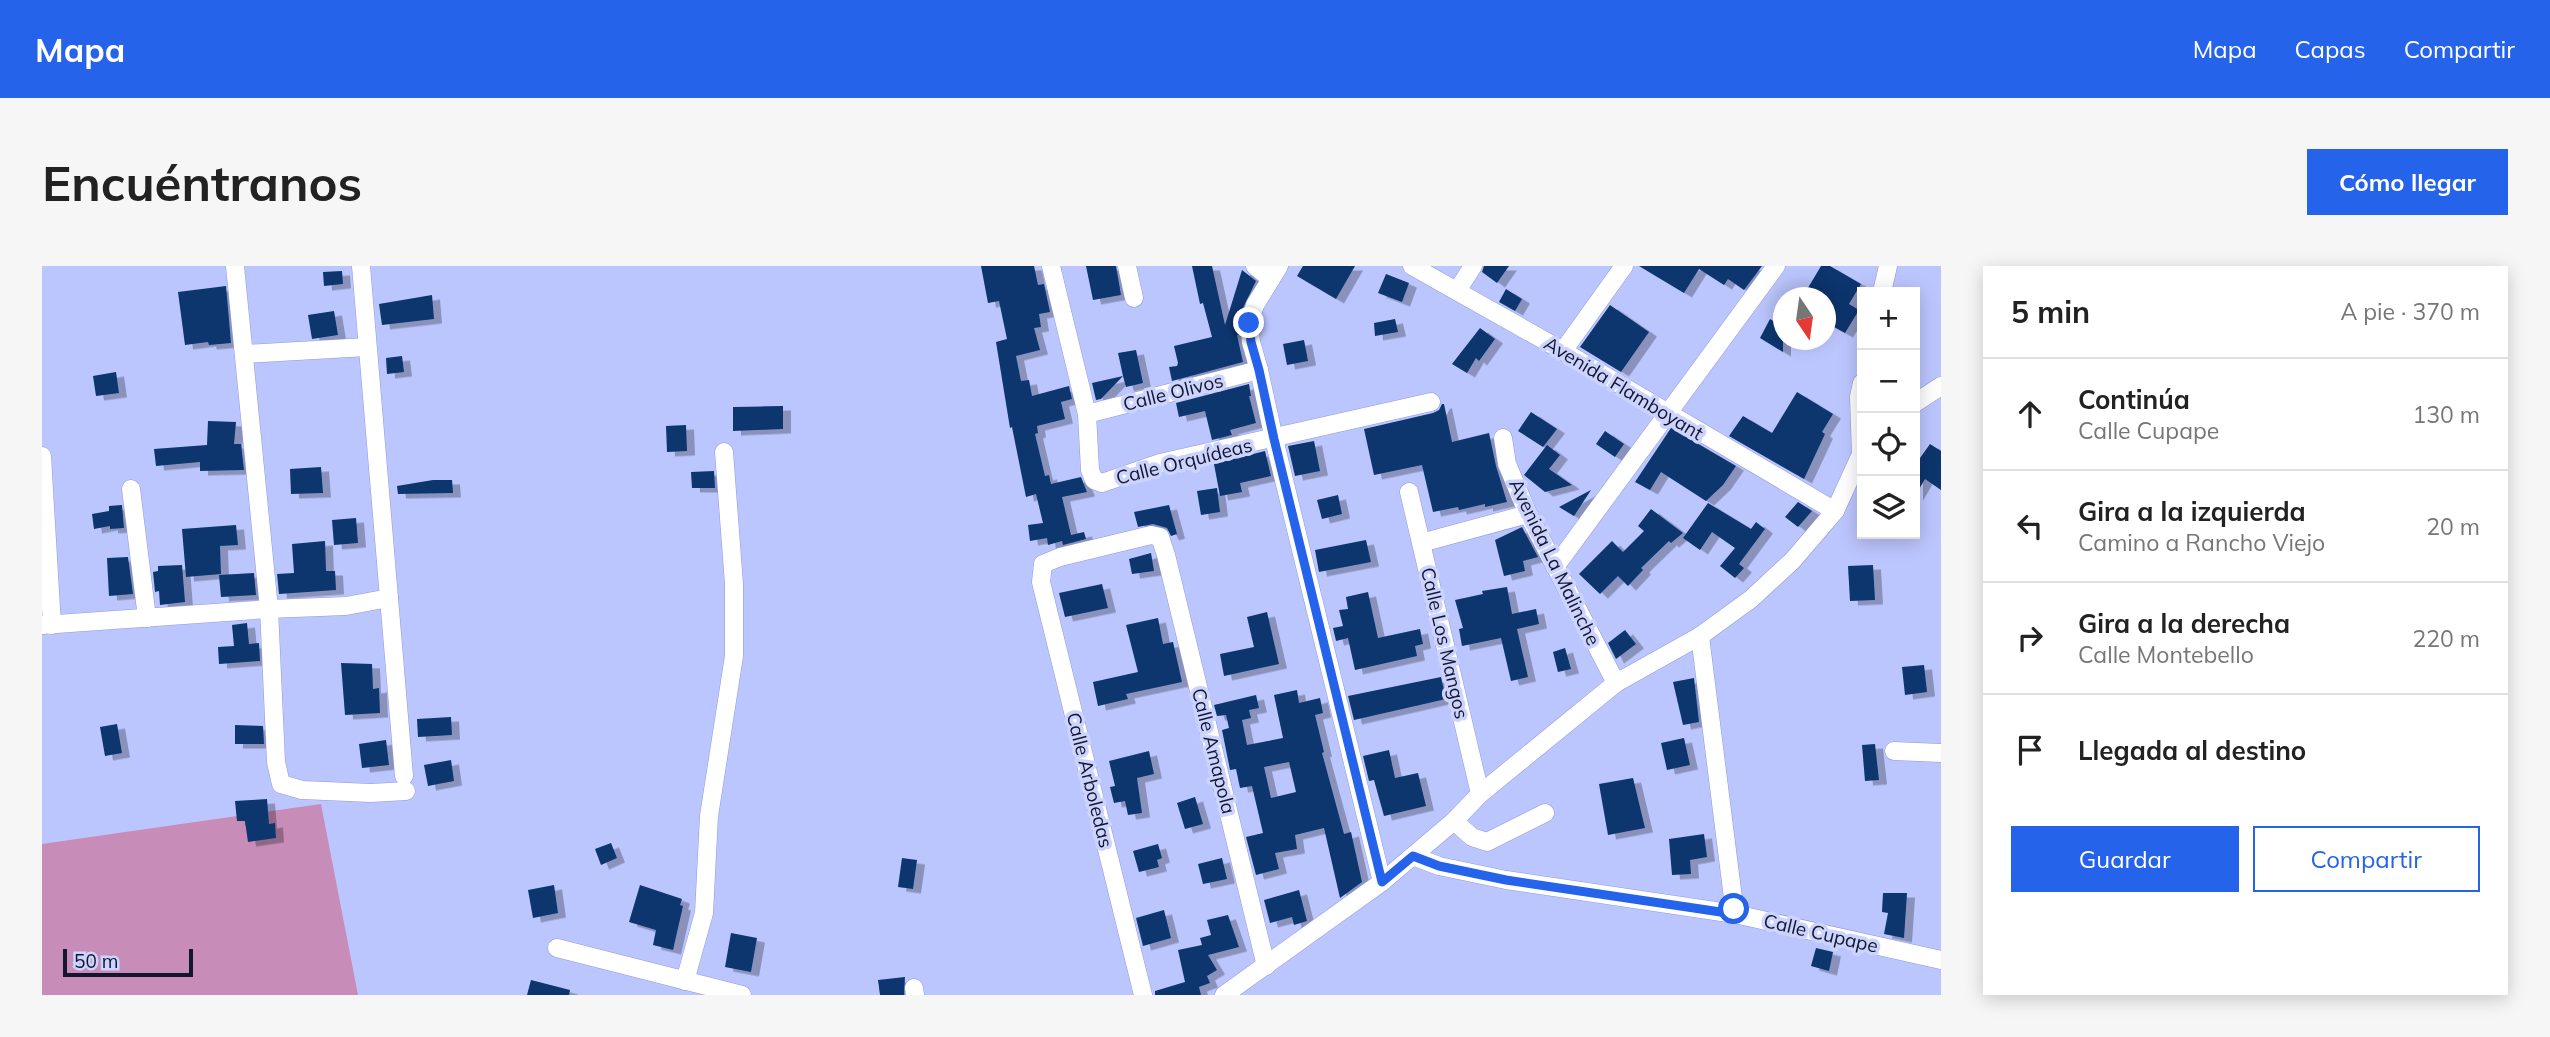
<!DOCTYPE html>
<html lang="es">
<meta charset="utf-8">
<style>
body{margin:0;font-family:Mulish,sans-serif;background:#f6f6f6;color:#222}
.controls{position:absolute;right:21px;top:21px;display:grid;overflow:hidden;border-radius:0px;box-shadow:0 4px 18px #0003}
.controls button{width:63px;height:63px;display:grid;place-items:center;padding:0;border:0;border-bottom:2px solid #e0e0e0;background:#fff;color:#222;font:35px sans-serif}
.compass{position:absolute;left:1731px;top:21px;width:63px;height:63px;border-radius:50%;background:#fff;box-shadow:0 4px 18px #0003;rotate:167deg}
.scale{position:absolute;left:21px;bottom:18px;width:130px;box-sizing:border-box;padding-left:7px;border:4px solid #13162f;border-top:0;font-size:19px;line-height:24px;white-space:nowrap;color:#13162f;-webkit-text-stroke:5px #ccd4fe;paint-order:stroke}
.stop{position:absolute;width:21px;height:21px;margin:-16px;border:5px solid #2563eb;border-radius:50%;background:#fff}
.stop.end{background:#2563eb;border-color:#fff;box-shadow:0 2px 7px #0008}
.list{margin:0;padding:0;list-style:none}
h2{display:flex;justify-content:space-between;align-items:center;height:91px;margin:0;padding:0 28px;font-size:30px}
h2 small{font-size:23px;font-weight:400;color:#767676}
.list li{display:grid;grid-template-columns:46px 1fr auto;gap:21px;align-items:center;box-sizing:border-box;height:112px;padding:0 28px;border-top:2px solid #e0e0e0}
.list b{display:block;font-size:26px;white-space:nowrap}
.list p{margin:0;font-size:23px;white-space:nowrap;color:#767676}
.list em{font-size:23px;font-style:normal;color:#767676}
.actions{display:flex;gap:14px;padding:21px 28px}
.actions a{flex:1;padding:16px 0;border:2px solid #2563eb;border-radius:0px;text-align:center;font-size:24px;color:#2563eb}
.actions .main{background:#2563eb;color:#fff}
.icon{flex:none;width:38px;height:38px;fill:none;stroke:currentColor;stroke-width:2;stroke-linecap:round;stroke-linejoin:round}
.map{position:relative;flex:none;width:1899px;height:729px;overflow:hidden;border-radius:0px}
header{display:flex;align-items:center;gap:42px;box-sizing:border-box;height:98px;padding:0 35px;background:#2563eb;color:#fff}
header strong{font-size:33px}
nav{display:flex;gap:38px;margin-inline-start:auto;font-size:24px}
.intro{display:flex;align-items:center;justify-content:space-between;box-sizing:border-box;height:168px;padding:0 42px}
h1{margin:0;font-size:49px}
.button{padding:18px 32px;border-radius:0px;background:#2563eb;color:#fff;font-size:24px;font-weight:700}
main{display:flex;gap:42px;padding:0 42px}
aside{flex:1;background:#fff;border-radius:0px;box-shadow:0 4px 18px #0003}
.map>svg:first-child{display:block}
</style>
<header>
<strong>Mapa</strong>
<nav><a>Mapa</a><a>Capas</a><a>Compartir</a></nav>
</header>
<div class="intro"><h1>Encuéntranos</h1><a class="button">Cómo llegar</a></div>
<main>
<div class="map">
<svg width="1899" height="729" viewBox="0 0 1899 729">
<defs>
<filter id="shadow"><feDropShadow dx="8" dy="4.5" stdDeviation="0" flood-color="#0004"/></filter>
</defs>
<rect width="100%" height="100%" fill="#bcc6fe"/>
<path fill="#c78cb7" d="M279,538L316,729H0V578Z"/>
<g fill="#09356e" fill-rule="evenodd" filter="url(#shadow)">
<path d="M939,0H992L996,19L1002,18L1008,46L997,48L999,61L992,62L998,84L974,90L979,115L987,114L990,130L1027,120L1030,133L1019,136L1023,153L995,160L996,167L993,168L1003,210L1007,209L1009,218L1039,211L1045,226L1020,231L1029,269L1042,266L1044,273L1021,279L1020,275L1006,279L1005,272L988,275L986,259L1001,257L994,228L984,231L970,161L968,162L954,76L965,73L957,35L946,37Z"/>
<path d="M1044,0H1074L1079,29L1051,34Z"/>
<path d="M1150,0H1170L1183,59L1200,4L1214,15L1199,46L1195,45L1197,69H1195L1201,96L1130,115L1127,101L1135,100L1136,97L1132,80L1170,71L1161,37L1158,38Z"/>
<path d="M1261,0H1313L1294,33L1255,10Z"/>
<path d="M1442,0H1467L1455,17L1440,6Z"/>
<path d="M1597,0H1720L1702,24L1686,13L1682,19L1657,3L1642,27Z"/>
<path d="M1779,0H1788L1819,18L1807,38L1817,44L1803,67L1783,56V32H1760Z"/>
<path d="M300,5L301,18L282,20L281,6Z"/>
<path d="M1344,8L1367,17L1360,36L1336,27Z"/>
<path d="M184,20L189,77L167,79L166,76L143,79L136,26Z"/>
<path d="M1464,23L1480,33L1473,45L1457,36Z"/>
<path d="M390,29L392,53L340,59L337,38Z"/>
<path d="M1568,39L1607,66L1579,106L1538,81Z"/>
<path d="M292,45L296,69L270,73L266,49Z"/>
<path d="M1353,53L1356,66L1333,70L1332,57Z"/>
<path d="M1728,53L1741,61V86L1718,72Z"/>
<path d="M1438,62L1453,73L1437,95L1434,92L1425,107L1410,98Z"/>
<path d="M1262,74L1266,95L1245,99L1241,78Z"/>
<path d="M1094,84L1101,117L1084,121L1081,110L1059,133L1054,134L1050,117L1081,110L1076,87Z"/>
<path d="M360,90L362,106L345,108L344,92Z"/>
<path d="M74,106L77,127L54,130L51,110Z"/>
<path d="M1207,118L1209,130H1207L1214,157L1188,164L1190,169L1170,174L1163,145L1137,151L1134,137Z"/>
<path d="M1755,126L1791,148L1780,166L1783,168L1762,213L1687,170L1701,150L1730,167Z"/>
<path d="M1400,138H1402L1410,176L1447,167L1454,200L1465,236L1443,241V238L1417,244L1416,241L1391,246L1380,199L1332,209L1322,163L1391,147L1397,144Z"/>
<path d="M741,140V163L691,165V141Z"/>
<path d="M1489,146L1515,163L1501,181L1476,165Z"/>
<path d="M166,155L194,156L192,178H199L202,204L158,205V196L114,200L112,183L165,179Z"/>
<path d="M644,159L645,185L625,186L624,160Z"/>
<path d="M1629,162L1694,200L1681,219L1664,235L1619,206L1608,224L1593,216Z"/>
<path d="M1563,165L1582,178L1573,191L1554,178Z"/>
<path d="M1272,175L1278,205L1253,210L1246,180Z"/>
<path d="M1888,178L1899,185V224L1883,213L1873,230V199Z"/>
<path d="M1505,179L1518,189L1507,203L1530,219L1503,226L1482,209Z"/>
<path d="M1223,185L1229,210L1198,217L1200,226L1178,230L1172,198Z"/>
<path d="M279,201L281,227L249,228L248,203Z"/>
<path d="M672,205L673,222H650L649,206Z"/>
<path d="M391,214H410L411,227L356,228L355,220Z"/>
<path d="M1175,222L1178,246L1159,249L1155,225Z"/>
<path d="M1549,224L1532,250L1517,241Z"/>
<path d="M1296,229L1300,248L1280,253L1275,234Z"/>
<path d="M1756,236L1770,245L1756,261L1743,251Z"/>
<path d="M1666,237L1709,263L1714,256L1723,263L1697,298L1702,302L1693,312L1678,300L1693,282L1670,266L1658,284L1641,272Z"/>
<path d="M80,239L82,262L68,263V260L52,263L50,248L67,245V240Z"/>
<path d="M1127,239L1135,268L1129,270L1125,262L1111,258L1096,261L1092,246Z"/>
<path d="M1609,243L1641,267L1629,277L1627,275L1599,302L1601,304L1586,320L1576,310L1558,328L1537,308L1570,275L1581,286L1602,265L1596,260Z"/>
<path d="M314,252L316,277L292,279L290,254Z"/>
<path d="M194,259L196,279L178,280L179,308L144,311L140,263Z"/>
<path d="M1480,261L1496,291L1481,295L1483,305L1462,310L1453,274Z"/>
<path d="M1324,274L1329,296L1277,306L1273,284Z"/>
<path d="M283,275L284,305H293L294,324L237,328L235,308L252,307L250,278Z"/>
<path d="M1109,287L1112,305L1090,308L1087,293Z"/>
<path d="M86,291L91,328L67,330L65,292Z"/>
<path d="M140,299L143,336L118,339L117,325L113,326L111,306L116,305V300Z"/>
<path d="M1831,299L1833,334L1808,335L1806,300Z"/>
<path d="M212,307L214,329L179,331L177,309Z"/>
<path d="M1060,318L1066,342L1023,351L1017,327Z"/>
<path d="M1465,321L1470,348L1494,343L1497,358L1475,363L1486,411L1469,415L1459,372L1420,380L1417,363L1421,362L1413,334L1441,328L1440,325Z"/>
<path d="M1326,326L1336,372L1378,363L1381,378L1373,380L1375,390L1313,404L1306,372L1294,375L1291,362L1301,360L1297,344L1306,343L1304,331Z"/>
<path d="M1225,346L1237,398L1182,410L1178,388L1212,381L1205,351Z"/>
<path d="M1116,352L1121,378L1131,376L1140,416L1084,428L1086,433L1056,440L1051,416L1096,406L1084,359Z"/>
<path d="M205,357L207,378L217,377L218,395L177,398L176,381L192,380L190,359Z"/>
<path d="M1583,364L1594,378L1574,393L1566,377Z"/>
<path d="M1523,382L1529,403L1516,406L1511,386Z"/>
<path d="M299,397L330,398L331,423L337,422L338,447L303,449Z"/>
<path d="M1882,399L1885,426L1863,429L1860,401Z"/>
<path d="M1399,411L1404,433L1312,454L1306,430Z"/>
<path d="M1652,412L1657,456L1641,459L1631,416Z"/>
<path d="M1255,424L1257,437L1278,432L1281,447L1273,449L1282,486L1280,487L1302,568L1309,566L1320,616L1298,632L1282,562L1253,569L1255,583L1233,587L1237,603L1214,609L1204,571L1221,567L1210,520L1198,522L1194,503L1188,504L1180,464L1187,462L1184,449L1175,450L1172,439L1214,429L1217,442L1207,444L1209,452L1200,454L1205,479L1241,472L1232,429ZM1247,496L1254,526L1229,532L1222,501Z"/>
<path d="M409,451L410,469L376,471L375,453Z"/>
<path d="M75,458L80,487L63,490L58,461Z"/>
<path d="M193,459L221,460L222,478H193Z"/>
<path d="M1642,472L1648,499L1625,504L1619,477Z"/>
<path d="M344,474L347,499L320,502L317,478Z"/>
<path d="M1833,478L1837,514L1823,515L1820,479Z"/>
<path d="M1347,484L1353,512L1376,507L1384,540L1342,550L1332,514L1327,515L1321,490Z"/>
<path d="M1107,485L1112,508L1095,512L1100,547L1086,549L1083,535L1072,537L1068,521L1073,520L1067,495Z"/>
<path d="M409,494L412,515L386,520L382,499Z"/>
<path d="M1591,512L1603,562L1566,569L1557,518Z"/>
<path d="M1153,531L1161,558L1143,563L1135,537Z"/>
<path d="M225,533L227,558L233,557L234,572L206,576L203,555H195L193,535Z"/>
<path d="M1662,568L1665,591L1648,594L1649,608L1630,609L1627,573Z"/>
<path d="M569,577L575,592L559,599L553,583Z"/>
<path d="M1116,578L1120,592L1115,594L1117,601L1097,606L1091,585Z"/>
<path d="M860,592L875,594L871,623L856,621Z"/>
<path d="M1180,592L1185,613L1161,618L1156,598Z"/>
<path d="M512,619L516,647L491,652L486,624Z"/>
<path d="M598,619L640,633L638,639L641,640L631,684L611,679L614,664L587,656Z"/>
<path d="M1257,624L1265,655L1252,659L1250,651L1228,657L1222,634Z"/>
<path d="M1841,627H1865L1862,672L1842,668L1846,647L1840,646Z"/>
<path d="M1122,644L1129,672L1101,680L1094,652Z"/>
<path d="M1186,649L1197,681L1166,689L1175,704L1165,710L1168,717L1157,721L1159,729H1113V725L1143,716L1136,684L1160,679L1158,672L1169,669L1165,654Z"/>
<path d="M689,667L715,672L709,706L683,701Z"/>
<path d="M1774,682L1791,686L1787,705L1769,700Z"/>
<path d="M863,711L862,729H838L836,714Z"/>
<path d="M489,714L528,724L527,729H485Z"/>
</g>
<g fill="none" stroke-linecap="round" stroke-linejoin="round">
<g stroke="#8f99dc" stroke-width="19">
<g id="minor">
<path d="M193,0L227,343L234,496L239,518L260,524L329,527L364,525"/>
<path d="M319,0L362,510"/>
<path d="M1009,0L1045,148L1048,204L1052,214L1060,217L1118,197L1389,136"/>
<path d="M1085,0L1092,32"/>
<path d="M1213,0L1229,13"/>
<path d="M1237,0L1213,39L1207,57L1209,76L1217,104L1232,173L1340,616"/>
<path d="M1370,0L1521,85L1793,245"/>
<path d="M1415,25L1431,0"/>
<path d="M1840,26L1846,0"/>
<path d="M1521,85L1582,0"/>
<path d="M202,88L325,81"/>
<path d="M1873,137L1899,120"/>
<path d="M1045,148L1217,104"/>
<path d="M1461,172L1465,198L1486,248L1574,417"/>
<path d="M1819,188L1817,131L1820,117"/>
<path d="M0,190L10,359"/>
<path d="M89,223L105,352"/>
<path d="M1367,226L1438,528"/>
<path d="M1379,277L1486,248"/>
<path d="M1513,301L1734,0"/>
<path d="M0,359L227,343L304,340L347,332"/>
<path d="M1658,370L1693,648"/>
<path d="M1852,485L1899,487"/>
<path d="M1412,555L1430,571L1445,576L1503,547"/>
<path d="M1371,590L1397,600L1464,614L1693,648L1899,694"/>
<path d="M515,682L700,729"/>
<path d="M643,715L662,647L667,550L692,390V318L682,186"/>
<path d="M872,722L873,729"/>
<path d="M1101,729L999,316L1001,298L1018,291L1109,269L1118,271L1124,289L1224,700"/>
<path d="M1182,729L1340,616L1412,555L1438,528L1574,417L1658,370L1709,333L1751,294L1793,245L1820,186"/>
</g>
</g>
<use href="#minor" stroke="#fff" stroke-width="18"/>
</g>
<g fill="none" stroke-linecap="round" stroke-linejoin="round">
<path stroke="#2563eb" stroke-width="9" d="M1207,57L1209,76L1217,104L1232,173L1340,616L1371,590L1397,600L1464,614L1692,648V643"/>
</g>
<g text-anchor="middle" stroke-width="7" stroke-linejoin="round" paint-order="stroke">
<g font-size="19" fill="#13162f" stroke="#ccd4fe">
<text transform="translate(1582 122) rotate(31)" y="7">Avenida Flamboyant</text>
<text transform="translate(1131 126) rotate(-14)" y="7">Calle Olivos</text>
<text transform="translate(1142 195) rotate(-14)" y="7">Calle Orquídeas</text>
<text transform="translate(1513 296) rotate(64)" y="7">Avenida La Malinche</text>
<text transform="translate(1403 377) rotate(77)" y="7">Calle Los Mangos</text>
<text transform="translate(1172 485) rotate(76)" y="7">Calle Amapola</text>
<text transform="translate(1048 514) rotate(76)" y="7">Calle Arboledas</text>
<text transform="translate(1779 667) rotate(13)" y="7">Calle Cupape</text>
</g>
</g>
</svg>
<div class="controls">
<button>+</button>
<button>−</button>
<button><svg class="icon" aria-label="locate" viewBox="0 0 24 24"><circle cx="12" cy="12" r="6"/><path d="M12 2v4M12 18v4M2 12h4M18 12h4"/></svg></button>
<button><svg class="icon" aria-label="layers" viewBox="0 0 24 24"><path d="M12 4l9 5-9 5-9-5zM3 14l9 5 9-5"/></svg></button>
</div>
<svg class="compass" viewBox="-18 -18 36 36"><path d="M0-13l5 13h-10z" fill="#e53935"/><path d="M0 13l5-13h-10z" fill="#767676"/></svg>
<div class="scale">50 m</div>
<div class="stop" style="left:1692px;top:643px"></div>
<div class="stop end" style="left:1207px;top:57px"></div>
</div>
<aside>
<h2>5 min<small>A pie · 370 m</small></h2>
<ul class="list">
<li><svg class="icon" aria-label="ahead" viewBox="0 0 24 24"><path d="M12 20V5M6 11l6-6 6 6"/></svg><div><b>Continúa</b><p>Calle Cupape</p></div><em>130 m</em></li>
<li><svg class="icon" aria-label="left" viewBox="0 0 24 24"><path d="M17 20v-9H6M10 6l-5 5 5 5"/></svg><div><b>Gira a la izquierda</b><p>Camino a Rancho Viejo</p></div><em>20 m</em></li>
<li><svg class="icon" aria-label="right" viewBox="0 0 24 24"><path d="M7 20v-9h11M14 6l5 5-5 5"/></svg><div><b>Gira a la derecha</b><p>Calle Montebello</p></div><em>220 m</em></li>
<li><svg class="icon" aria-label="arrive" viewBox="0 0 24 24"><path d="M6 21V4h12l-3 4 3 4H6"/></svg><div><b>Llegada al destino</b></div></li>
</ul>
<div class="actions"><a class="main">Guardar</a><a>Compartir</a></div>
</aside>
</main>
